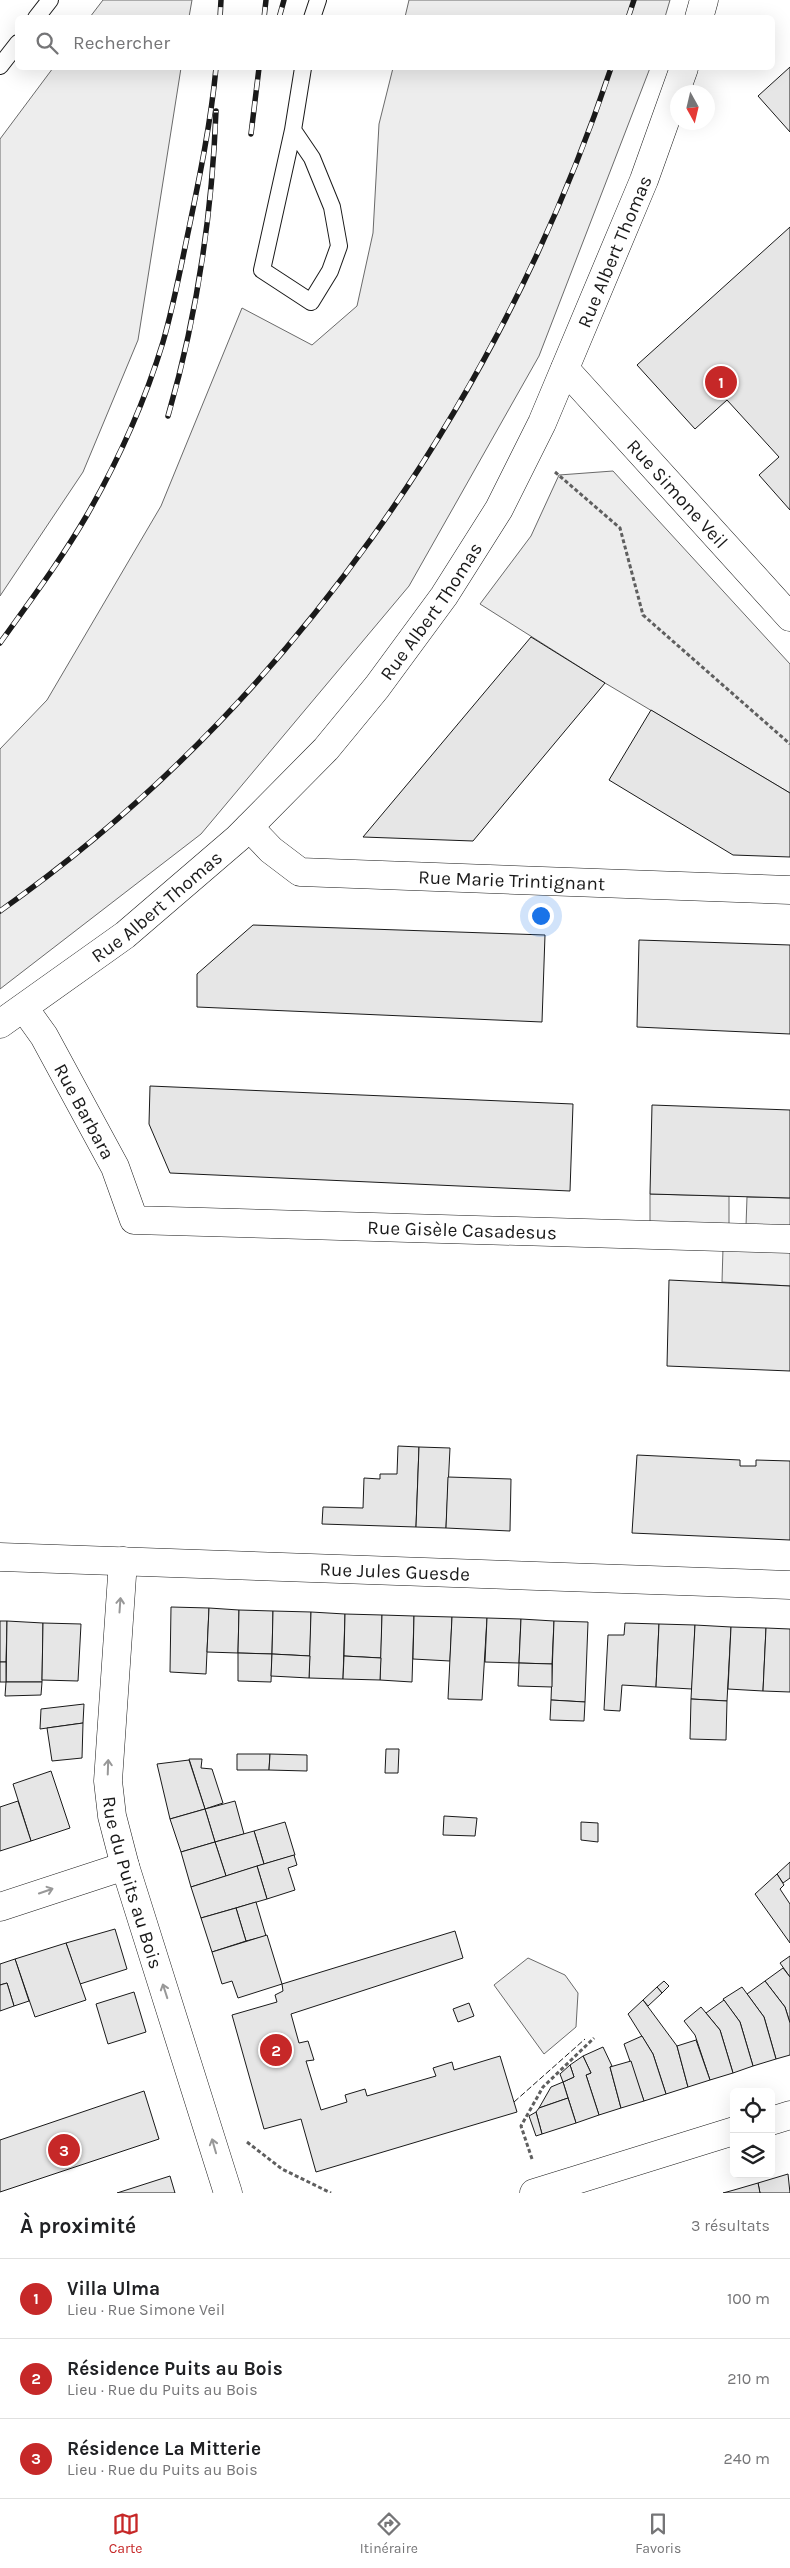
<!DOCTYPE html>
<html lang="fr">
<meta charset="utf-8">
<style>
body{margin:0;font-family:Karla,sans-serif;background:#f6f6f6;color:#202124}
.controls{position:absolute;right:15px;bottom:15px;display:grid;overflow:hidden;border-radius:8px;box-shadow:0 5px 20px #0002}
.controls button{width:45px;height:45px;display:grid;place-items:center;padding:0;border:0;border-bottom:1px solid #e0e0e0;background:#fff;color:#202124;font:25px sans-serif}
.compass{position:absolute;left:670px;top:85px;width:45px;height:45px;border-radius:50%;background:#fff;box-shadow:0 5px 20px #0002;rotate:172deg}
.you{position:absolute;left:540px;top:915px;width:18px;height:18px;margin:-12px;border:4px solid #fff;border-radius:50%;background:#1a73e8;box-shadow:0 0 0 8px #1a73e833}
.badge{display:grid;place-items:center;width:32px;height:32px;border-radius:50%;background:#c62828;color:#fff;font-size:16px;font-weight:700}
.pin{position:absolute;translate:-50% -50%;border:2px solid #fff;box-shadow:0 1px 5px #0006}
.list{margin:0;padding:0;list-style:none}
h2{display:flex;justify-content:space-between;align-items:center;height:65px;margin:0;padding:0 20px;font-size:21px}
h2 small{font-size:16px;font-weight:400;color:#757577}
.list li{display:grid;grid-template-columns:32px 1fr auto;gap:15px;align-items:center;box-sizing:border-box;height:80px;padding:0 20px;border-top:1px solid #e0e0e0}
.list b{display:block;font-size:19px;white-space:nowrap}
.list p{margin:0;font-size:16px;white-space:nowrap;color:#757577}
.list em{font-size:16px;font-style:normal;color:#757577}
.icon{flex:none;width:28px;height:28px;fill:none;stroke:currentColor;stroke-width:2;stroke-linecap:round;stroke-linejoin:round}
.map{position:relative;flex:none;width:790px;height:2193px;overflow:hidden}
.search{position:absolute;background:#fff;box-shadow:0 5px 20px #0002;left:15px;right:15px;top:15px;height:55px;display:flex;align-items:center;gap:12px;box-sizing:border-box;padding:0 18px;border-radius:8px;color:#757577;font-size:19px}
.sheet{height:305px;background:#fff}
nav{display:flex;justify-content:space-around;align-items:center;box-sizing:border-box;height:70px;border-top:1px solid #e0e0e0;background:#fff;font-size:14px;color:#757577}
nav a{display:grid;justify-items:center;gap:2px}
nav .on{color:#c62828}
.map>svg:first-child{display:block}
</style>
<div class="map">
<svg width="790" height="2193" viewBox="0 0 790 2193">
<rect width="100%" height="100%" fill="#fff"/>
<g fill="#ededed" stroke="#6a6a6a">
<path d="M103,0H192L189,17H90Z"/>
<path d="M409,0H670L665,17H405Z"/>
<path d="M53,68H181L138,340L83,472L0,596V139Z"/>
<path d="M393,68H650L539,356L409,586L201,834L0,989V749L47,700L161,506L242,308L312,345L357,306L373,233L379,124Z"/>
<path d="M613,471L790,664V793L605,683L480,604L531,536L559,475Z"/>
<path d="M650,1194L729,1196V1226L650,1224Z"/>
<path d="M747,1197L790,1198V1229L746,1226Z"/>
<path d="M723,1248L790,1251V1286L722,1282Z"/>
<path d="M528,1958L565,1975L578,1993L576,2027L544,2054L494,1985Z"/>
</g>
<g fill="#e6e6e6" stroke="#1a1a1a">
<path d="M790,67V132L758,96Z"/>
<path d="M790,227V510L759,475L779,457L727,400L695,429L637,365Z"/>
<path d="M531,637L605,683L473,841L363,837Z"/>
<path d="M651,710L790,793V857L733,855L609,780Z"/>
<path d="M253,925L545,935L542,1022L197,1007V974Z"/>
<path d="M639,940L790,945V1034L637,1027Z"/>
<path d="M150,1086L573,1104L570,1191L170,1173L149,1124Z"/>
<path d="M652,1105L790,1110V1198L650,1194Z"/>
<path d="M669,1280L790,1286V1371L667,1366Z"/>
<path d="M398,1446L419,1447L416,1527L322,1524L323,1507L363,1508L364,1478L380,1479V1474H397Z"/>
<path d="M419,1447L450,1448L446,1528L416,1527Z"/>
<path d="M637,1455L740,1460V1466H756V1460L790,1461V1540L632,1533Z"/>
<path d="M448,1477L511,1479L510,1531L446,1528Z"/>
<path d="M171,1607L209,1608L206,1674L170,1672Z"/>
<path d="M209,1608L239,1610L238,1653L207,1652Z"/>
<path d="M239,1610L273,1611L272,1654L238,1653Z"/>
<path d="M273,1611L311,1612L310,1656L272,1654Z"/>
<path d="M311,1612L345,1614L343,1679L309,1678Z"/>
<path d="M345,1614L382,1615L381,1658L344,1656Z"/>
<path d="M382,1615L414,1616L412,1682L380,1680Z"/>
<path d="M414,1616L452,1617L450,1661L413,1659Z"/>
<path d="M452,1617L487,1618L482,1700L448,1699Z"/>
<path d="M487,1618L521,1619L519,1663L485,1662Z"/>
<path d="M521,1619L554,1621L552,1664L519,1663Z"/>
<path d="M0,1621H7L6,1662H0Z"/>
<path d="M7,1621L43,1623L42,1682H6Z"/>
<path d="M554,1621L588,1622L585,1702L551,1700Z"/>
<path d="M43,1623L81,1624L78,1681L42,1680Z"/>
<path d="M625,1623L659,1624L656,1687L622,1685L620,1711L604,1710L608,1635H624Z"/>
<path d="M659,1624L695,1625L692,1689L656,1687Z"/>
<path d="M695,1625L731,1627L727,1701L691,1699Z"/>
<path d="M731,1627L766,1628L763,1691L728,1689Z"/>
<path d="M766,1628L790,1629V1692L763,1691Z"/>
<path d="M238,1653L272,1654L271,1682L238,1681Z"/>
<path d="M272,1654L310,1656L309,1678L271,1676Z"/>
<path d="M344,1656L381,1658L380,1680L343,1679Z"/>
<rect x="0" y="1662" width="6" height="20"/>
<path d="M519,1663L552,1664V1687L518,1686Z"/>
<path d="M6,1682H42L41,1695L5,1696Z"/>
<path d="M691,1699L727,1701L726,1740L690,1739Z"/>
<path d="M551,1700L585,1702L584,1721L550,1720Z"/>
<path d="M84,1704L83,1723L40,1729L41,1709Z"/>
<path d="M83,1723L82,1758L52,1761L47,1728Z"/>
<path d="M386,1749H399L398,1773H385Z"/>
<path d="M237,1754H270L269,1770H237Z"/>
<path d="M270,1754L307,1755V1771L269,1770Z"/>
<path d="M189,1759H202L201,1768L212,1769L223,1803L205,1809Z"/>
<path d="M189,1760L205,1809L170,1819L157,1764Z"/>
<path d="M51,1771L70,1828L31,1841L13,1784Z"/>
<path d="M18,1801L31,1841L0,1851V1807Z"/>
<path d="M235,1801L244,1834L215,1842L205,1809Z"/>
<path d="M205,1809L215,1842L181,1852L170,1819Z"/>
<path d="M444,1816L477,1818L475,1836L443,1835Z"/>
<path d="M285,1822L295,1855L264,1864L254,1831Z"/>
<path d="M581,1822L598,1823V1842L581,1840Z"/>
<path d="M254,1831L264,1864L226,1876L215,1842Z"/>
<path d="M215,1842L226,1876L191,1887L181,1852Z"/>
<path d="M294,1855L297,1865L288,1868L295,1890L267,1899L257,1866Z"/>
<path d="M790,1862V1878L783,1883L777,1874Z"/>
<path d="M257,1866L267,1899L201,1918L191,1887Z"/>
<path d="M777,1874L784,1885L780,1889L790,1904V1943L755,1894Z"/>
<path d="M256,1902L266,1936L246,1941L236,1908Z"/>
<path d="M236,1908L246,1941L212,1952L201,1918Z"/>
<path d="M115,1929L127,1969L80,1984L66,1943Z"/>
<path d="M455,1931L463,1958L291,2014L299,2043L308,2041L314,2060L306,2061L321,2110L347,2102L345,2095L365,2089L367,2096L436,2076L433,2068L452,2062L454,2070L500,2056L517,2112L316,2172L301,2119L264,2129L232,2015L277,2002L275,1995L283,1991L282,1984Z"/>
<path d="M267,1935L282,1984L238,1998L232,1981L222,1984L212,1952Z"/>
<path d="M66,1943L86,2000L35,2017L15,1959Z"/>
<path d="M790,1956V1977L780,1963Z"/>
<path d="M15,1959L29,2001L14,2006L7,1983L0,1985V1964Z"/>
<path d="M783,1968L790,1977V2023L785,2007L765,1981Z"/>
<path d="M664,1981L669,1986L662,1993L657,1987Z"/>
<path d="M765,1981L785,2007L790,2023V2055L776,2059L764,2017L747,1994Z"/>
<path d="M7,1983L14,2006L0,2011V1985Z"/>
<path d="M657,1987L662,1993L648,2006L643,2000Z"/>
<path d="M742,1987L764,2017L776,2059L753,2066L740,2022L723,1999Z"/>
<path d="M134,1992L146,2032L108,2044L96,2004Z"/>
<path d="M643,2000L677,2046L688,2087L666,2094L653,2054L628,2014Z"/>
<path d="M724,2000L740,2022L753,2066L733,2073L720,2030L706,2013Z"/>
<path d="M469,2003L474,2016L458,2022L453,2009Z"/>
<path d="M701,2007L720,2030L733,2073L710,2080L695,2035L684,2021Z"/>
<path d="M642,2036L653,2054L666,2094L644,2101L624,2044Z"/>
<path d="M696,2040L710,2080L688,2087L677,2046Z"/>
<path d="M603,2047L612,2066L610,2067L621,2108L599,2115L586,2075L591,2073L583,2056Z"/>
<path d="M583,2056L591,2073L586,2075L599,2115L576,2123L563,2082L574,2077L570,2065Z"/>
<path d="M631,2061L644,2101L621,2108L610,2067Z"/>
<path d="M570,2065L574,2077L563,2082L560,2074Z"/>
<path d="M563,2082L568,2098L539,2108L551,2087Z"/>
<path d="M144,2091L159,2139L0,2192V2140Z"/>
<path d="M568,2098L576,2123L542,2134L536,2112L539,2108Z"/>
<path d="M536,2112L542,2134L536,2136L529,2116Z"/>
<path d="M788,2174L790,2193H760L758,2183Z"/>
<path d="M170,2176L175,2193H117Z"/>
<path d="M758,2183L760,2193H723L734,2190Z"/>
</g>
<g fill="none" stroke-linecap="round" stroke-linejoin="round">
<g stroke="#1a1a1a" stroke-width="18">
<g id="lane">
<path d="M36,18L50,0"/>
<path d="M312,18L318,0"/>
<path d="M0,66L18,43"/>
<path d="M293,130L312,158L332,207L339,246L330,271L311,302L262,270L293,130L303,68"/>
</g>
</g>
<g stroke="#1a1a1a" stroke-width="29">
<g id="street">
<path id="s1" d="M565,369L790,617"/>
<path id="s2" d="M249,827L271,850L300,872L790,890"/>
<path id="s3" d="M24,1008L44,1036L115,1167L134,1220L790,1239"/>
<path id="s4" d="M123,1561L108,1781L112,1816L125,1866L228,2193"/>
<path d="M0,1907L125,1866"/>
</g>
</g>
<g stroke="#1a1a1a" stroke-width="29">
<g id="secondary">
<path d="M699,18L704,0"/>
<path id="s5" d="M0,1024L125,935L238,838L326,749L377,687L444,596L499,509L542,423L644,180L684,68"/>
<path id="s6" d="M0,1557L790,1585"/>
</g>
</g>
<g stroke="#1a1a1a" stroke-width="29">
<g id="primary">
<path d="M771,2121L790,2115"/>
<path d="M534,2193L734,2131"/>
</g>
</g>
<g stroke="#5f5f5f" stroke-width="3" stroke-dasharray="4 2.5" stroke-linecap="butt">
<path d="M555,472L620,528L643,615L790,744"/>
<path d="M247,2142L282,2169L331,2193"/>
<path d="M532,2159L521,2126L543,2087L594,2038"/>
</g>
<use href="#lane" stroke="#fff" stroke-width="16"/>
<use href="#street" stroke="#fff" stroke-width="28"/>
<use href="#secondary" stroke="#fff" stroke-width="28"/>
<use href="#primary" stroke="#fff" stroke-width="28"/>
<g stroke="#1a1a1a" stroke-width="5.5">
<g id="rail">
<path d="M220,18L221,0"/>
<path d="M264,18L266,0"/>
<path d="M279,18L284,0"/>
<path d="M628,18L634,0"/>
<path d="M251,134L259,68"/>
<path d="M168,416C197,316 212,215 216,111"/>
<path d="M0,643C30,601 61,560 87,515C118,461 145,401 163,342C174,304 181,266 189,228C200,175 211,121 216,68"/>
<path d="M0,911C288,708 500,400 611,68"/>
</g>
</g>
<use href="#rail" stroke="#fff" stroke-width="4" stroke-dasharray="11" stroke-linecap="butt"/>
<path stroke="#1a1a1a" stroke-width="1" stroke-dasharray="6 2.5" stroke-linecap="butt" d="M514,2102L585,2039"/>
</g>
<defs><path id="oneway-shaft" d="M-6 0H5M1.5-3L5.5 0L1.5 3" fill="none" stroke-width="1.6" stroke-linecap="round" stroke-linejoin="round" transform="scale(1.25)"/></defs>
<g stroke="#989898">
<use href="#oneway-shaft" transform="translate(120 1605) rotate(-86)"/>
<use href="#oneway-shaft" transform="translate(108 1767) rotate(-88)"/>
<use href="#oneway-shaft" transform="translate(46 1891) rotate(-19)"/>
<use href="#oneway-shaft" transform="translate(165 1991) rotate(-108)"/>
<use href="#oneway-shaft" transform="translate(214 2146) rotate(-106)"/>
</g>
<g text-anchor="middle" stroke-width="4" stroke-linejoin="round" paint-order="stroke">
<g font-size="19" fill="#1a1a1a" stroke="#fff">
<text dy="7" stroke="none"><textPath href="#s5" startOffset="1006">Rue Albert Thomas</textPath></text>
<text dy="7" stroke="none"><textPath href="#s1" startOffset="168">Rue Simone Veil</textPath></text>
<text dy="7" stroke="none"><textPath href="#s5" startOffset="601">Rue Albert Thomas</textPath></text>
<text dy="7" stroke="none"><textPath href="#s2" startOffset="280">Rue Marie Trintignant</textPath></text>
<text dy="7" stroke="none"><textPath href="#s5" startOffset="196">Rue Albert Thomas</textPath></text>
<text dy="7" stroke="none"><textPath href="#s3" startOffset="120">Rue Barbara</textPath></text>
<text dy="7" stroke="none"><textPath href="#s3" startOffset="568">Rue Gisèle Casadesus</textPath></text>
<text dy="7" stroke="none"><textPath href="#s6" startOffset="395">Rue Jules Guesde</textPath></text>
<text dy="7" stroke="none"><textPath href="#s4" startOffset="325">Rue du Puits au Bois</textPath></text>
</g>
</g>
</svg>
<div class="controls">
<button><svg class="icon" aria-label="locate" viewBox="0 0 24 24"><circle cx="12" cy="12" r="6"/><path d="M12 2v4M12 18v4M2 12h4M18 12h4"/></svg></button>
<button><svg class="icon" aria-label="layers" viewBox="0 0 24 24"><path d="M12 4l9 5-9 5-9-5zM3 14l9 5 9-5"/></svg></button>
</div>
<svg class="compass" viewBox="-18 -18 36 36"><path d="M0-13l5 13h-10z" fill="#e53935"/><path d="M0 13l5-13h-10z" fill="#757577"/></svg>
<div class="you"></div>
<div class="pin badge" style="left:721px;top:382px">1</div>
<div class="pin badge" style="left:276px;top:2050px">2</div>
<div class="pin badge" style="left:64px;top:2150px">3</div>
<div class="search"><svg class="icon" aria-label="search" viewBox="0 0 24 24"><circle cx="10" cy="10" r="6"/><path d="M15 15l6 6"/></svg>Rechercher</div>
</div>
<section class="sheet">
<h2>À proximité<small>3 résultats</small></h2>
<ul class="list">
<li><span class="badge">1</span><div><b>Villa Ulma</b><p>Lieu · Rue Simone Veil</p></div><em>100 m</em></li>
<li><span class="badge">2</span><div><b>Résidence Puits au Bois</b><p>Lieu · Rue du Puits au Bois</p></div><em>210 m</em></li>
<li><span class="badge">3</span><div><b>Résidence La Mitterie</b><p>Lieu · Rue du Puits au Bois</p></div><em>240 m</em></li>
</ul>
</section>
<nav>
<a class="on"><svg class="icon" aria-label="map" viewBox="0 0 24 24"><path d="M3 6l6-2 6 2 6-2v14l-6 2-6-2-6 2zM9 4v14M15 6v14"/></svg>Carte</a>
<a><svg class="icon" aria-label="directions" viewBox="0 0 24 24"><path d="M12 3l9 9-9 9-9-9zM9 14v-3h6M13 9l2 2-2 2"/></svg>Itinéraire</a>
<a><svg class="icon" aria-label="saved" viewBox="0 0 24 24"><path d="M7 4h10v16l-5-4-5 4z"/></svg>Favoris</a>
</nav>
